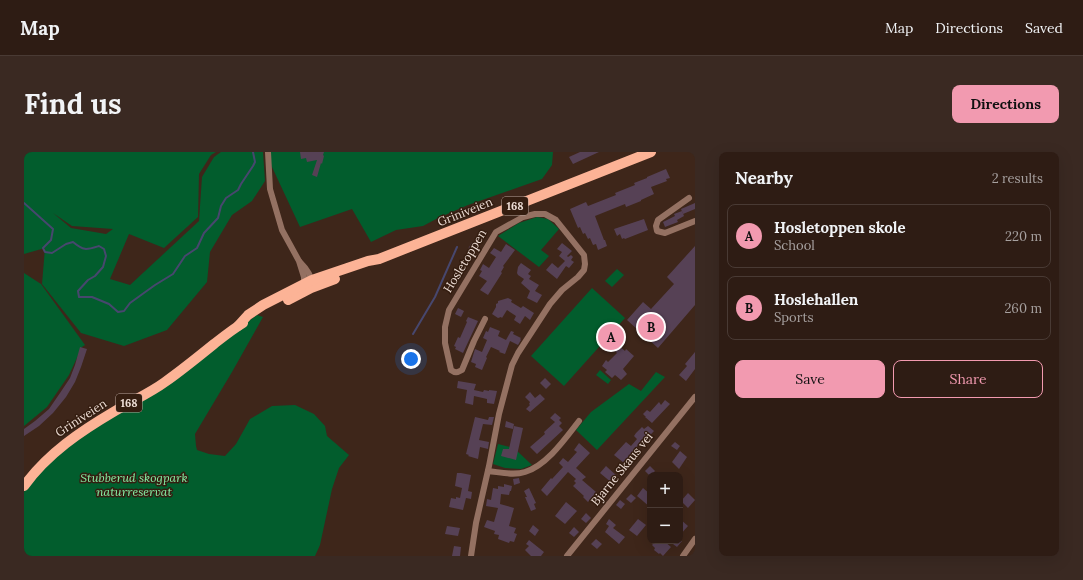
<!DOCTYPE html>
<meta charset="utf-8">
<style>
body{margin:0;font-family:Lora,serif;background:#3a2922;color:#f1f3f6}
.controls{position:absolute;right:12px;bottom:12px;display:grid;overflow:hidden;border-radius:8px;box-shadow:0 4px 16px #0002}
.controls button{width:36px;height:36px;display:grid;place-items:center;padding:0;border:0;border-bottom:1px solid #493a34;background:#2e1c14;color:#f1f3f6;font:20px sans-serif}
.you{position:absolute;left:387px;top:207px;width:14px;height:14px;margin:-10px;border:3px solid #fff;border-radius:50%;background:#1a73e8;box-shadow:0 0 0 6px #1a73e833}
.badge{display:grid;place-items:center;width:26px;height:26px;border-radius:50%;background:#f29ab0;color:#111;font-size:13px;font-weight:700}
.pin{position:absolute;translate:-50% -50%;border:2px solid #fff;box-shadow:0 1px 4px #0006}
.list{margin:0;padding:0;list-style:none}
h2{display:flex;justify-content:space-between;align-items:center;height:52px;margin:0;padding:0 16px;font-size:17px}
h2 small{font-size:13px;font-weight:400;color:#a7a1a0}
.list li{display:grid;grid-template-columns:26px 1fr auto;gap:12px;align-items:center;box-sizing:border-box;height:64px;margin:0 8px 8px;padding:0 8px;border:1px solid #493a34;border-radius:8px}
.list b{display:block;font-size:15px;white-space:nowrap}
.list p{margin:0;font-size:13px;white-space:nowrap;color:#a7a1a0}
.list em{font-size:13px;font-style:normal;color:#a7a1a0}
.actions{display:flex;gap:8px;padding:12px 16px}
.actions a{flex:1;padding:9px 0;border:1px solid #f29ab0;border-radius:8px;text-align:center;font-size:14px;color:#f29ab0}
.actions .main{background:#f29ab0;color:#111}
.map{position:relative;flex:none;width:671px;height:404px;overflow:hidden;border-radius:8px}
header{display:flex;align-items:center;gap:24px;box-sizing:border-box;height:56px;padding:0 20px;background:#2e1c14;border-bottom:1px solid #493a34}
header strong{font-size:19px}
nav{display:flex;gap:22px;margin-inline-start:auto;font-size:14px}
.intro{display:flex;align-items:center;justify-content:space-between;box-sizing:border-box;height:96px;padding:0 24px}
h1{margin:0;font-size:28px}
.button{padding:10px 18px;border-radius:8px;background:#f29ab0;color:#111;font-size:14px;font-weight:700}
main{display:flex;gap:24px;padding:0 24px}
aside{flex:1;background:#2e1c14;border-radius:8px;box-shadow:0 4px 16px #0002}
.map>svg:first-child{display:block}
</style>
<header>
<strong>Map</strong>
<nav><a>Map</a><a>Directions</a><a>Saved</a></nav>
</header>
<div class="intro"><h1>Find us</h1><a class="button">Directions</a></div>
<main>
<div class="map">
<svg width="671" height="404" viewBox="0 0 671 404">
<rect width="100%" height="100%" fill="#3e261a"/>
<g fill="#025d2d" fill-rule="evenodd">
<path d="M0,0H192L187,3L175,22L174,65L140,96L105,82L86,127L106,133L175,69L178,25L190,5L197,0H239L241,29L228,49L208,63L186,100L183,130L143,178L100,194L57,181L18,132L21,96L0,102ZM29,61L48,74L89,77L82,82L47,76Z"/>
<path d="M241,0H529L528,13L518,27L444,53L414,66L399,74L372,78L347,90L328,57L276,75Z"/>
<path d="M513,65L524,67L535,77L517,98L525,104L515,115L474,84L495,71Z"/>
<path d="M593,117L600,123L588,135L581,129Z"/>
<path d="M0,121L17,132L61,193L58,195L45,223L23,255L0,274Z"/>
<path d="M568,136L601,166L540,234L507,204Z"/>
<path d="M233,163L239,165L208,220L171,282L172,294L173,298L185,302L201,304L212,292L226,267L248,254L271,253L290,262L301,274L303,284L325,303L315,316L308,337L296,393L291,404H0V340L9,322L21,310L209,181Z"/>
<path d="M576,218L587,228L584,232L572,223Z"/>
<path d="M632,220L641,225L573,298L552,278L567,260L605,232L617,239Z"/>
<path d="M474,292L490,296L508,313L497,317L481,316L469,312Z"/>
</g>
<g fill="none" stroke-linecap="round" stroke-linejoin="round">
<g stroke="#47476e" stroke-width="2">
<path d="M0,51L29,77L27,88L19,96L21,100L28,101L42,92L49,90C60,99 62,98 75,94L80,97L82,104L79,115L71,124L64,128L54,139L55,145H68L85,152L94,160L100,159L106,151L131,133L149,122L161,104L173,96L180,81L194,66L197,54L202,46L214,38L217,32L229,14L231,10L229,0"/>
<path d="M389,182L411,145L433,95"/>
</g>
</g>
<g fill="#564155">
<path d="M276,0H300L299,3L300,4L298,12L297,11L293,25L288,23L293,8L283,10L282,6L277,7Z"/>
<path d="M556,0H575L549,12L545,5Z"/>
<path d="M642,17L646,26L642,27L643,29L627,35L630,42L617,48V49L602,55L601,52L571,64L580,88H581L583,94L574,98L572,92L569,93L566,86L564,87L561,81L559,82L556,75L554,76L546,57L562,50L564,54L592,43L591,41L611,33L610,31L623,26V25Z"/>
<path d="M671,51V57L659,62L657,57Z"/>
<path d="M658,59L660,64L653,68L654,70L641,75L639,70L651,64L650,62Z"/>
<path d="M620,67L624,78L601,87L600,86L598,87L596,82L593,84L590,77Z"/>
<path d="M448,90L453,94L449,101L444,97Z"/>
<path d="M538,91L548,99L543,104L544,105L547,103L549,105L547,108L550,110L545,116L542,114L533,127L522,118L528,111L534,116L541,109L535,104L538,100L533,97Z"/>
<path d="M482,92L491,98L479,114L480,115L477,120L478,121L464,143L456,138L463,129L455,124L458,119L456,118L459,112L465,116L472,105L466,101L470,96L477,100Z"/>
<path d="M671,94V153L634,196L603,168L619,150L627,157L650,132L643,125Z"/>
<path d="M497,111L507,118L504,122L507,124L505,127L515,133L511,139L518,143L513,151L503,146L506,139L497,131L500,127L494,123L493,121L494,115Z"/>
<path d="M484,146L488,148L487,150L497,156L499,154L510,161L506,168L501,164L496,172L490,168L492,164L483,158L478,166L477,165L474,166L468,162L472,155V152L474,151V149Z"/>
<path d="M434,156L440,159L437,165L431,162Z"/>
<path d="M444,165L454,169L439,201L431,197L432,195L430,194L434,185L436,186L443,170L442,169Z"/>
<path d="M466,175L476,179L474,184L482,188L487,179L490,180L489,182L497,186L496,187L497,188L494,193L486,189L481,202L475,200L476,199L467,195L462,205L463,206L458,218L451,215L452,212L447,210L451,197L458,200L463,188L459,186L462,179L464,180Z"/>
<path d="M595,194L601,199L602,197L610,204L599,217L603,222L597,228L591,223L588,226L581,220L583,218L578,214L582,208L584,210L593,201L591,199Z"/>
<path d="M56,195L63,197L57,215L51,230L42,245L29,261L15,274L0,284V277L11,269L25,257L36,241L46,226L51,213Z"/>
<path d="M671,200V217L662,229L655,223L663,214L661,212Z"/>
<path d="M521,226L527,232L522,237L516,231Z"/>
<path d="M434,229L452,232L450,238L459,240L460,238L465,239V238L473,239L470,252L463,251V247L450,244L449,253L441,251L443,238L433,236Z"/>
<path d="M506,240L511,246L516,242L521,247L506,260L502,257L506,253L505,252L506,250L501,245Z"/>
<path d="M641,248L646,252L628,271L621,265H622L619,262L623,258L626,260L635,250L637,253Z"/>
<path d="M531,261L537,266L535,268L538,271L535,274L539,278L513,302L506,295L521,282L520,280L531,270L526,266Z"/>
<path d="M451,265L464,268L465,265H470L468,273L459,272L455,288L465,290L464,297L456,295L454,307L444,304L445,303L442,302Z"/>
<path d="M482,269L490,272L489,277L481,275Z"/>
<path d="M490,274L499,276L492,308L477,304L479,297H485Z"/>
<path d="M624,274L630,279L616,294L615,292L600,311L590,303L602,290L607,294L613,287L610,284L612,281L618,275L620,277Z"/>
<path d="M651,290L656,294L653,298L647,294Z"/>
<path d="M555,291L566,301L552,316L562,325L558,328L572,340L564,350L559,345L560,344L549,334L552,331L550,329L552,327L544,320L523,344L517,338L527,326L528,327L539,315L535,311L539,306L544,310L553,300L550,298Z"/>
<path d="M656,299L663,305L655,317L648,310Z"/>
<path d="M582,314L594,325L588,331L576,321Z"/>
<path d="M626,314L631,319L626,324L621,319Z"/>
<path d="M433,321H437L447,323L444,339L448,340L447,347L442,346L439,358L425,355L427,346L432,347V345L436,346L438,336L431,334Z"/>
<path d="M495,326L496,331L490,333L489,327Z"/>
<path d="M480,332L488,334L487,339H486L485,343L477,342L476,352L490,356L485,374L492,376L490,381L493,382L490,390L486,389L485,391L474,387L475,383L470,382L471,379L460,375L463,368L470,370L474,356L462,354L463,347L467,348L469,336L474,337V334L480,335Z"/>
<path d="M505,336L512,351L510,352L512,357L507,359L501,345H503L500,339Z"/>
<path d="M619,336L626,342V355L613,344Z"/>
<path d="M664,341L671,348L664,356L657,349Z"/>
<path d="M607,342L612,346L607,351L602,347Z"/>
<path d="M596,348L601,352L597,357L592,353Z"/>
<path d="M542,350L553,359L541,372L531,364Z"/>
<path d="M562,361L567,366L562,371L557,367Z"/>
<path d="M585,367L592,373L589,376L601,385L595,392L581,380L585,374L582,372Z"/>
<path d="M614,367L622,373L613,384L605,378Z"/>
<path d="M656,367L664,374L656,383Z"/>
<path d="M509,373L515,378L511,384L505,379Z"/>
<path d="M423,374L436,376L434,384L421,382Z"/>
<path d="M550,375L555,380L550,385L545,381Z"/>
<path d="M572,387L578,392L573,397L567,392Z"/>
<path d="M505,388L520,400L517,404H507L501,398L505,394L502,392Z"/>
<path d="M632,389H640L647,395L639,404L636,401L635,402L630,398L631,396L628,393Z"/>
<path d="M645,389H658L653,395Z"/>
<path d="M430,394L437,395L436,404H428Z"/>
</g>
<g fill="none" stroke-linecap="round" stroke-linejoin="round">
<g stroke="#947162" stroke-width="6">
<path d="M244,0L246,37L258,78L275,109L280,125V132"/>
<path d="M665,46L634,68L632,74L633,79L641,81L671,69"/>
<path d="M276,110C282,116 287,122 288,131"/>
<path d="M464,319C475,320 489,324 501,320C523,313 541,287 555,269"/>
<path d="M447,404L452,371L465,314L475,262L488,213L494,201L526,152L538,138L554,125L560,118L561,112L560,103L532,68L521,62H511L499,65L472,80L425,158L421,175V191L427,218C431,221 433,221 438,218L450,189L461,167"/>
<path d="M543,404L671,245"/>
<path d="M659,404L671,387"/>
</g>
<g stroke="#fcb396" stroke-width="10">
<path d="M264,148L287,136L311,127"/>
<path d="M214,174L224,163L239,153L288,128L344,109L355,107L627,0"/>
<path d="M0,334C24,301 57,279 91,259C108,249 126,241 141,230C158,218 174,205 190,192C199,185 209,177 219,171"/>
</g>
</g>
<g text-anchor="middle" stroke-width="3" stroke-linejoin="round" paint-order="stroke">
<g fill="#341d10" stroke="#b6a39a" stroke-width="1">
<rect x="478" y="45" width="26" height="18" rx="3"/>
<rect x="92" y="242" width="26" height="18" rx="3"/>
</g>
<g font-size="11" font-weight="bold" fill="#edddd5">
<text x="491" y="58">168</text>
<text x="105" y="255">168</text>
</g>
<g font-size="12" fill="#edddd5" stroke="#341d10">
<text transform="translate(441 60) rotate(-22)" y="4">Griniveien</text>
<text transform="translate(441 109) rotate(-59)" y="4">Hosletoppen</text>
<text transform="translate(57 266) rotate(-33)" y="4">Griniveien</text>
<text transform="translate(598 317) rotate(-51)" y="4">Bjarne Skaus vei</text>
</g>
<g font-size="12" font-style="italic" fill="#85eda4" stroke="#341d10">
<text x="110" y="330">Stubberud skogpark<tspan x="110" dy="14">naturreservat</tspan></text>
</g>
</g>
</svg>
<div class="controls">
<button>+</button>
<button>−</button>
</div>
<div class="you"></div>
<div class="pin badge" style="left:587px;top:185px">A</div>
<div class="pin badge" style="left:627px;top:175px">B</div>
</div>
<aside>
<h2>Nearby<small>2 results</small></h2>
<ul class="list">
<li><span class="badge">A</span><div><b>Hosletoppen skole</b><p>School</p></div><em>220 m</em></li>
<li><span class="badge">B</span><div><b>Hoslehallen</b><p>Sports</p></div><em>260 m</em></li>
</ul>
<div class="actions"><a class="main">Save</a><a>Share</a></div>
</aside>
</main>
